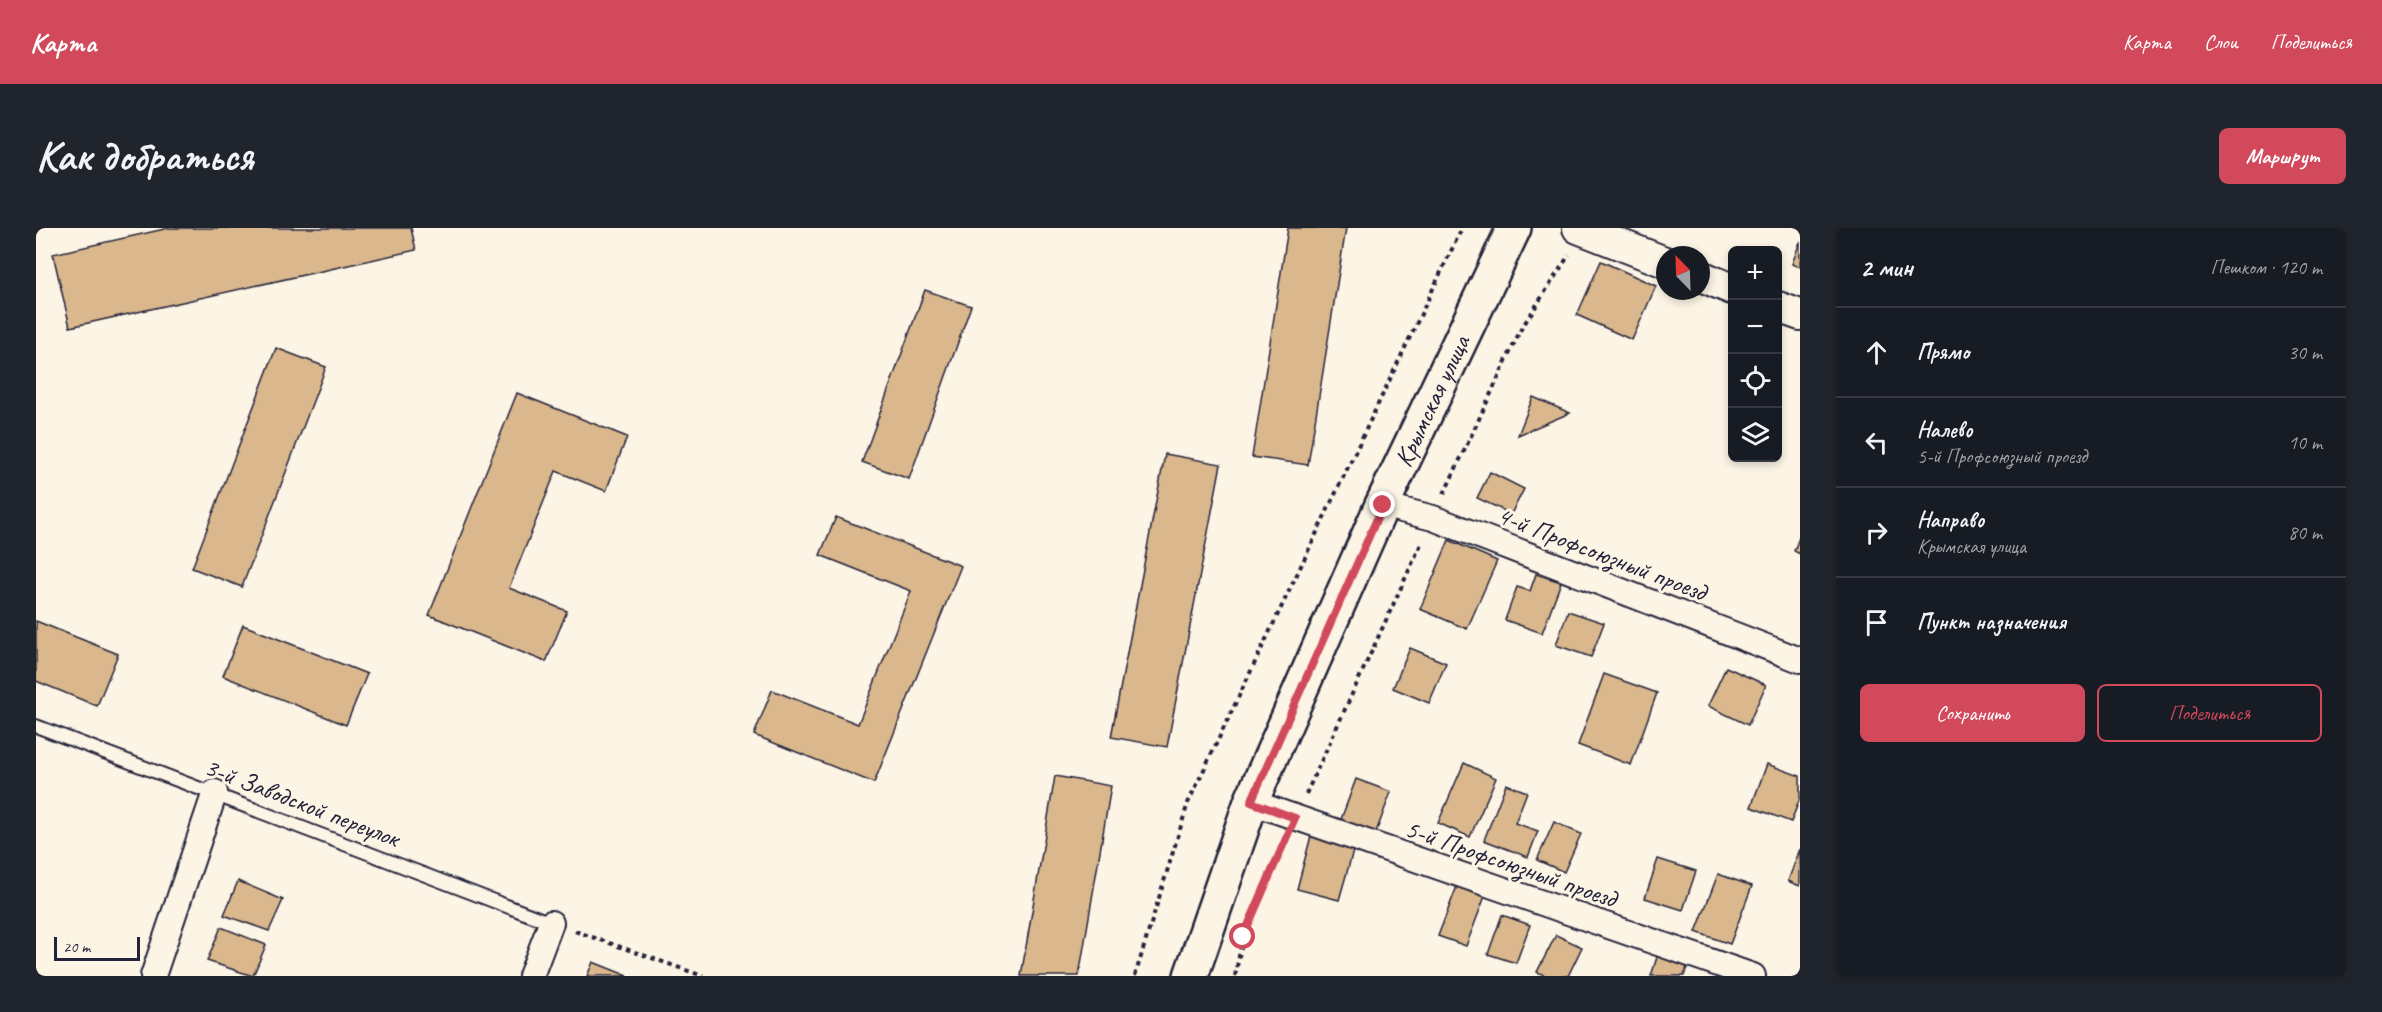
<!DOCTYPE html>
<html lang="ru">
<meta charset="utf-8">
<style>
body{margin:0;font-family:Caveat,sans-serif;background:#20242c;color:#f1f3f6}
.controls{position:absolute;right:18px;top:18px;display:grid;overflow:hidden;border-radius:9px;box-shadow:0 3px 9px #0003}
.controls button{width:54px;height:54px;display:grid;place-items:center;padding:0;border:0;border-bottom:2px solid #363941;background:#171b24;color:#f1f3f6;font:30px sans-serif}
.compass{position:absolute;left:1620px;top:18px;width:54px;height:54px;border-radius:50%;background:#171b24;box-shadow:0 3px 9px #0003;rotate:337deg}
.scale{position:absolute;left:18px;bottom:15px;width:86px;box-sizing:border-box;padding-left:6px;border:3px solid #22223b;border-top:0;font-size:16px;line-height:21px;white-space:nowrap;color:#22223b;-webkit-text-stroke:4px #fcf5e5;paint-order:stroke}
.stop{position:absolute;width:18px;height:18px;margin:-14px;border:4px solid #d1495b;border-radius:50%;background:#fff}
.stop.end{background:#d1495b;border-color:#fff;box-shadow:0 2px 6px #0008}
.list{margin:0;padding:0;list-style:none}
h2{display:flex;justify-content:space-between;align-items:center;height:78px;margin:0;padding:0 24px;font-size:26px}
h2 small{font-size:20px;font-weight:400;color:#9ea1a6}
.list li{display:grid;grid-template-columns:39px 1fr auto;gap:18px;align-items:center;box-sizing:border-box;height:90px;padding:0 24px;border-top:2px solid #363941}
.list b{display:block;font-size:22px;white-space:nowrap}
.list p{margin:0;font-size:20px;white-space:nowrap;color:#9ea1a6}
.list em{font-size:20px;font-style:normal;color:#9ea1a6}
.actions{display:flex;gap:12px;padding:18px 24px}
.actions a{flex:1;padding:14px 0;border:2px solid #d1495b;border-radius:9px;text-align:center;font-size:21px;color:#d1495b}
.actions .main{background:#d1495b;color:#fff}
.icon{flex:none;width:33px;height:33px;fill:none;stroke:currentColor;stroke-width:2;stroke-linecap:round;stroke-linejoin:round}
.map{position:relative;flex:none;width:1764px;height:748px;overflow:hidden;border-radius:9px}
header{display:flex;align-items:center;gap:36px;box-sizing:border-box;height:84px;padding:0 30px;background:#d1495b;color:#fff}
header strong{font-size:28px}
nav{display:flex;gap:33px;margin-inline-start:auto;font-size:21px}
.intro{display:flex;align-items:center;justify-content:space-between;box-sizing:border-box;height:144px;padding:0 36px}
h1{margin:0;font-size:42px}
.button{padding:15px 27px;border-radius:9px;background:#d1495b;color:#fff;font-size:21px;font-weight:700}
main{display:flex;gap:36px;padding:0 36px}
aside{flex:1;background:#171b24;border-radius:9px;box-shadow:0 3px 9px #0003}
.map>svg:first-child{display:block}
</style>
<header>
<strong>Карта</strong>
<nav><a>Карта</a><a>Слои</a><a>Поделиться</a></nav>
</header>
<div class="intro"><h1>Как добраться</h1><a class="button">Маршрут</a></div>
<main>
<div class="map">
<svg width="1764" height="748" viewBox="0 0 1764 748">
<rect width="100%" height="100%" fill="#fcf5e5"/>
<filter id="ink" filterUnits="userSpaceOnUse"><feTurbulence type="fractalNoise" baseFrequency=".0167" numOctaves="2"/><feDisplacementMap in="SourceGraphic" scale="12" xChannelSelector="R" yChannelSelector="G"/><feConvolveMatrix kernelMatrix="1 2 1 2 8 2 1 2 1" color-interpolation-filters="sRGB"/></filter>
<g filter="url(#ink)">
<g fill="#dab78c" stroke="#22223b" stroke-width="1.5">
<path d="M133,0H375L380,22L34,99L17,26Z"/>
<path d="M1252,0H1310L1272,237L1216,229Z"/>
<path d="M1764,14V39L1756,36Z"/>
<path d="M1565,33L1620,58L1596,112L1541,87Z"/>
<path d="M889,62L935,78L873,251L826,234Z"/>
<path d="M240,120L290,139L206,359L156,340Z"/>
<path d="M481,165L591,209L570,263L520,243L473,360L531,383L510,434L393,387Z"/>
<path d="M1497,169L1534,185L1482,207Z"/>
<path d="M1129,226L1185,236L1131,519L1075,509Z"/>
<path d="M1454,244L1488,261L1475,286L1441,270Z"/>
<path d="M800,289L925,338L838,555L718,507L736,462L822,496L875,363L784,327Z"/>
<path d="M1764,307V326L1758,323Z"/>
<path d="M1413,312L1461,333L1431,401L1384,381Z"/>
<path d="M1500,346L1525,354L1506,405L1469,392L1481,359L1494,363Z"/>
<path d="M1532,383L1568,395L1555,429L1520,417Z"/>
<path d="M0,393L82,426L61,478L0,453Z"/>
<path d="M207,397L331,446L310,497L187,448Z"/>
<path d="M1374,420L1410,435L1393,475L1357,460Z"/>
<path d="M1690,439L1730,457L1712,497L1672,478Z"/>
<path d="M1568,446L1621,465L1595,537L1542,517Z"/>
<path d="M1428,535L1460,550L1434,609L1402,595Z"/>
<path d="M1731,536L1764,548V570L1755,594L1715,579Z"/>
<path d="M1019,548L1075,558L1043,748H985Z"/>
<path d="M1320,551L1355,564L1339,607L1304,594Z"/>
<path d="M1470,556L1491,564L1479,595L1502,603L1492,629L1448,612Z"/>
<path d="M1518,594L1545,606L1528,644L1501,632Z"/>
<path d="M1276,604L1319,616L1303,672L1261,661Z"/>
<path d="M1764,621V658L1752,653Z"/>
<path d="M1622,631L1660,643L1647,682L1609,670Z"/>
<path d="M1682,646L1716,658L1694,716L1660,704Z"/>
<path d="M202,653L247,672L233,703L188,687Z"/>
<path d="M1423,653L1451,663L1430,718L1402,708Z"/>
<path d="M1466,687L1494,697L1480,735L1452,726Z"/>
<path d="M185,699L230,717L217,748L171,733Z"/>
<path d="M1520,707L1546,719L1532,748H1510L1501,744Z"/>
<path d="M1622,726L1652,736L1648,748H1615Z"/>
<path d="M557,734L592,748H551Z"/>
</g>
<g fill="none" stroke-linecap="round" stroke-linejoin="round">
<g stroke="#22223b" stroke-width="16">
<path id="service" d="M0,498L515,695"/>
</g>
<g stroke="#22223b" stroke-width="28">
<g id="minor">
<path d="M1346,277L1397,290L1764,432"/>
<path d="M1215,574L1717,748"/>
<path d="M117,748L179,564"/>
<path d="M495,748L515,695"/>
</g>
</g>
<g stroke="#22223b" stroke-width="34">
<g id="tertiary">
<path d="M1542,0L1629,34"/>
<path d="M1665,48L1696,61"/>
<path d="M1742,79L1764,87"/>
</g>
</g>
<g stroke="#22223b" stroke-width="38">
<g id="secondary">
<path id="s1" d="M1155,748L1215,574L1346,277L1478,0"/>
</g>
</g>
<g stroke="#22223b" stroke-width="4" stroke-dasharray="4.5 4.5" stroke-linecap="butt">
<path d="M1408,266L1485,101L1533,27"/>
<path d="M1270,566L1386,314"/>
<path d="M539,703L667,748"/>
<path d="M1099,748L1152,575L1426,0"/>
<path d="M1199,748L1207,709L1250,611"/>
</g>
<use href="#service" stroke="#fcf5e5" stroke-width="12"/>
<use href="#minor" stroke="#fcf5e5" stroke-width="24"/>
<use href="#tertiary" stroke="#fcf5e5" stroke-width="30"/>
<use href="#secondary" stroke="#fcf5e5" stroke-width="33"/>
</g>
</g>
<g fill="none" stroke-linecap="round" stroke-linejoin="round" filter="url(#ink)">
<path stroke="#d1495b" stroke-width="8" d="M1207,709L1259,590L1215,574L1347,277"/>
</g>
<g text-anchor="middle" stroke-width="6" stroke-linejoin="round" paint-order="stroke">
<g font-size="26" fill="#22223b" stroke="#fcf5e5">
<text dy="9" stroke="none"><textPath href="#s1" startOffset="624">Крымская улица</textPath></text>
<text transform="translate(1566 325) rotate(21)" y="9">4-й Профсоюзный проезд</text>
<text transform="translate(266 574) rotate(21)" y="9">3-й Заводской переулок</text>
<text transform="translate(1475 635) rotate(19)" y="9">5-й Профсоюзный проезд</text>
</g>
</g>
</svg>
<div class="controls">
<button>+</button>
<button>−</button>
<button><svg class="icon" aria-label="locate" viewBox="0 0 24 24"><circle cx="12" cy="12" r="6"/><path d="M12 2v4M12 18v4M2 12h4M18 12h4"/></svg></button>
<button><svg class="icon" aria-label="layers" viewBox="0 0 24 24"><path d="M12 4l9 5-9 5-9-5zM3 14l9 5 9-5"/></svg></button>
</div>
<svg class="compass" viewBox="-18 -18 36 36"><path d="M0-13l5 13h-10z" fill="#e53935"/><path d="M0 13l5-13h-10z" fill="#9ea1a6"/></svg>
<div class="scale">20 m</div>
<div class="stop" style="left:1207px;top:709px"></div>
<div class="stop end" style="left:1347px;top:277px"></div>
</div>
<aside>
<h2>2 мин<small>Пешком · 120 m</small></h2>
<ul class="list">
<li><svg class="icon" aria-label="ahead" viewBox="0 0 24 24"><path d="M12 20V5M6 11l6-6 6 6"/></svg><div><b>Прямо</b></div><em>30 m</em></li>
<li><svg class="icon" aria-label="left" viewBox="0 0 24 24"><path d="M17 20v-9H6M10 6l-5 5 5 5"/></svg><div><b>Налево</b><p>5-й Профсоюзный проезд</p></div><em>10 m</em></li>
<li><svg class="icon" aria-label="right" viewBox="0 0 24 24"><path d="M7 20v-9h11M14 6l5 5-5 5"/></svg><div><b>Направо</b><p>Крымская улица</p></div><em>80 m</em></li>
<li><svg class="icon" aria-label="arrive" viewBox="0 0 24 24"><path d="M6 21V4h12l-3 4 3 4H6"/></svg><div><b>Пункт назначения</b></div></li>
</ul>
<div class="actions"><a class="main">Сохранить</a><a>Поделиться</a></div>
</aside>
</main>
